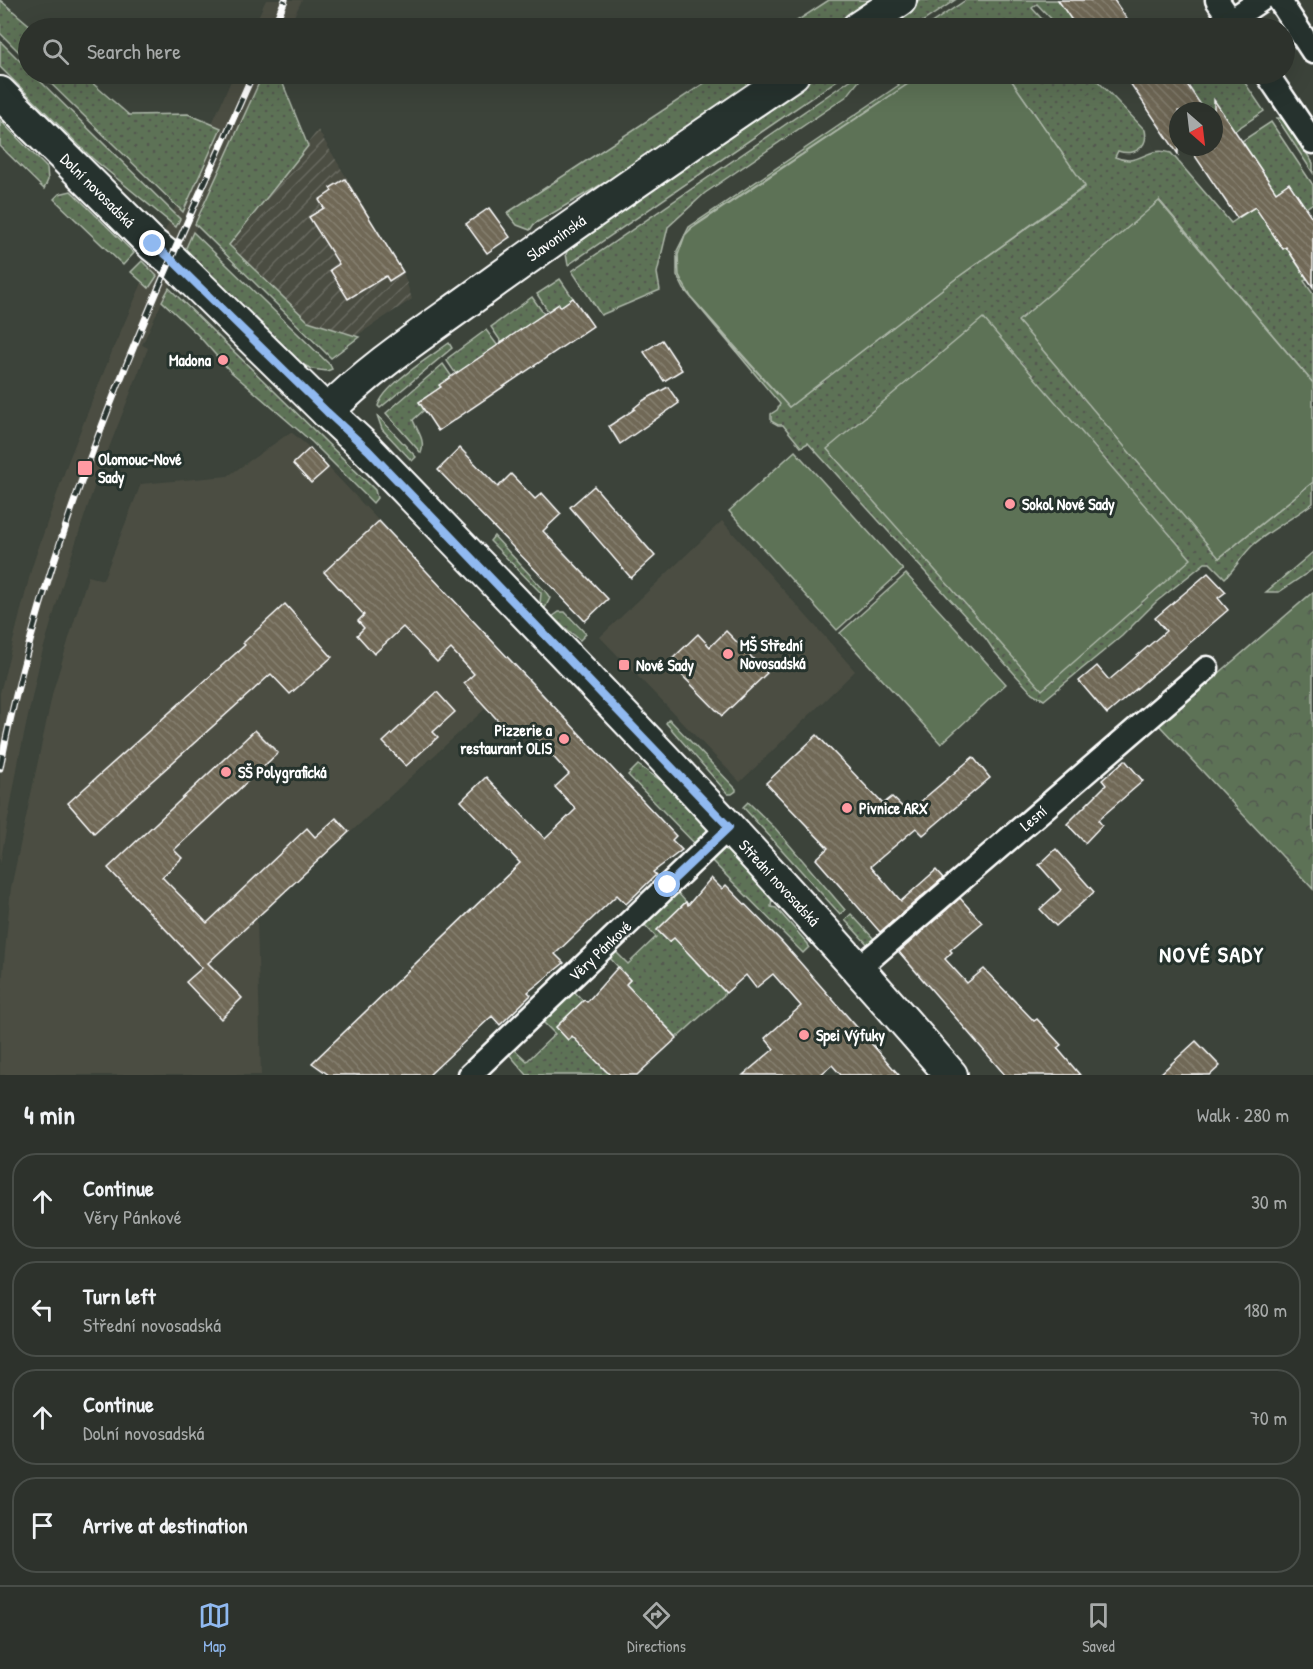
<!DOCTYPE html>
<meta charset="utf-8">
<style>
body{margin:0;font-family:"Patrick Hand",sans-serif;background:#353a34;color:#f1f3f6}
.compass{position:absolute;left:1169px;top:102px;width:54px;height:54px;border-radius:50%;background:#2d322c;box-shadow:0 6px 24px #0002;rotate:152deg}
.stop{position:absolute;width:18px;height:18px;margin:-14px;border:4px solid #90b9f0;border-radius:50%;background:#fff}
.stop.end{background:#90b9f0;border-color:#fff;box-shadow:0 2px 6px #0008}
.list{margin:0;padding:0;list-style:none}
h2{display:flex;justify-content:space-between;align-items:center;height:78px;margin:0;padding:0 24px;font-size:26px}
h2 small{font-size:20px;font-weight:400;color:#a7aaa9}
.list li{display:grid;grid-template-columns:39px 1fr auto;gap:18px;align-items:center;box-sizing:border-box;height:96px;margin:0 12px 12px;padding:0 12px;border:2px solid #484d48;border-radius:24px}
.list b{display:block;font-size:22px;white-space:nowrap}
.list p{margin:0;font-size:20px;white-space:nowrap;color:#a7aaa9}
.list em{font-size:20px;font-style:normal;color:#a7aaa9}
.icon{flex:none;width:33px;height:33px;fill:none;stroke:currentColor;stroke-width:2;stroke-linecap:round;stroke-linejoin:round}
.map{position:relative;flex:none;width:1313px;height:1075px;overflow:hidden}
.search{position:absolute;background:#2d322c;box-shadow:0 6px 24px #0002;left:18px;right:18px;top:18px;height:66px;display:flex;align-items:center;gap:15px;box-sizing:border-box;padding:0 21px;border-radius:33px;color:#a7aaa9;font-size:22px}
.sheet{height:510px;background:#2d322c}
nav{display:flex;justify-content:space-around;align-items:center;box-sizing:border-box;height:84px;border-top:2px solid #484d48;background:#2d322c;font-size:16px;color:#a7aaa9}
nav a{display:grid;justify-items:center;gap:3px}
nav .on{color:#90b9f0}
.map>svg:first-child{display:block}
</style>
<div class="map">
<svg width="1313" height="1075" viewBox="0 0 1313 1075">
<defs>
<pattern id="industrial-furrows" width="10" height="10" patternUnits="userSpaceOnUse" patternTransform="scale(1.5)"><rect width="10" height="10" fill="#4c4e43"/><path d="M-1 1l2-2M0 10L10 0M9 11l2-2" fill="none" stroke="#67695f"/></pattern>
<pattern id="grass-dots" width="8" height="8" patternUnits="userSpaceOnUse" patternTransform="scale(1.5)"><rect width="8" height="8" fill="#5d7256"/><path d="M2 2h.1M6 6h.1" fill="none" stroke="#525950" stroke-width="1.8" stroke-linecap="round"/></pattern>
<pattern id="park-crowns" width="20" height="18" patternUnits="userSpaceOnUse" patternTransform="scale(1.5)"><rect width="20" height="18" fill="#5d7256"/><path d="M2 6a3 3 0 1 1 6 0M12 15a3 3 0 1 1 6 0" fill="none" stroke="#525950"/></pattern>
<pattern id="building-back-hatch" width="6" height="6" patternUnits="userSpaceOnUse" patternTransform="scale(1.5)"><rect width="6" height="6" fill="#706857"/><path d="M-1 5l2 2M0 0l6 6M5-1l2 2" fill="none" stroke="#857f70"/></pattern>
</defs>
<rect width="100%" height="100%" fill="#3c433a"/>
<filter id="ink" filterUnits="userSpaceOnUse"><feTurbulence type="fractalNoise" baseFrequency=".0167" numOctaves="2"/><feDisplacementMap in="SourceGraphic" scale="12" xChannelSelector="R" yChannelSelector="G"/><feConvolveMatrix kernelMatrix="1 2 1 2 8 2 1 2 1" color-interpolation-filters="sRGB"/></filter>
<g filter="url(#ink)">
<g fill="#4c4e43">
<path d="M266,0H302L288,28H253Z"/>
<path d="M234,74H267L142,345L148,348L96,481L66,572L40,660L19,758L0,864V693L32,567L68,462L113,349Z"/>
<path d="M291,432L310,448L523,674L257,918L261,1075H0V1006L11,888L53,691L88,576L103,580L141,484L228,476Z"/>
<path d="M722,521L855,671L740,782L600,637Z"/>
</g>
<path fill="url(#industrial-furrows)" d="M318,130L403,272L412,299L356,336L307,321L229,244Z"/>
<g fill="url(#grass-dots)" stroke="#aeb8aa" stroke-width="1.5">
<path d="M0,0L33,28H28V61L0,33Z"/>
<path d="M829,0H872L831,28H786Z"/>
<path d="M919,0H955L913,28H884Z"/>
<path d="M966,0H1058L1077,28H1060L1037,4L1032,8L1050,28H924Z"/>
<path d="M0,41L28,69V74H33L180,219L176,227L92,158L0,67Z"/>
<path d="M41,74H82L129,115L188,114L221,128L183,212Z"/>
<path d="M263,74H279L308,146L229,245L308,321L359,337L331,358L195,224Z"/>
<path d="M718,74H765L624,171L534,224L530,230L517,225L507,213Z"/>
<path d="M815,74H846L568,265L566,254L570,245L754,114Z"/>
<path d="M859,74H861L859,81L847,96L705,193L668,227L657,273L660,290L601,315L572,271Z"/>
<path d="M877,74H923L691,228C685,241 677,253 678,267C680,294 767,382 789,407L954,280L1085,187L1007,74H1091L1145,130C1149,148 1133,156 1118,151L1115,157C1140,168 1145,145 1171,153L1231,223L1258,205L1266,224L1283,249L1286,247L1307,279L1304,281L1313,294V383L1160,201L1219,558L1313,482V503C1294,518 1271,529 1253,545C1242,555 1236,568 1225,578L1210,563H1205L1156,602L1122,636L1044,700L1032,693L994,651L986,639L808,443L801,447L783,425H778L771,421V414L777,410L780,404L684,289L677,275V251L689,227L899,85L891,77L882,79Z"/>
<path d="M1180,74H1239L1264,111L1234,131L1214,111H1205Z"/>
<path d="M1277,118H1280L1285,121L1313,163V173Z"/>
<path d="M0,120L47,168L48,180L44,189L0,146Z"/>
<path d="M1271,122L1313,185V203L1306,208L1289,184L1276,192L1242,141Z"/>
<path d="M71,191L134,253L123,265L54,199L59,194Z"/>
<path d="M193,232L330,365L332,369L327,371L312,369L296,361L185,250Z"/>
<path d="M142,261L157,276L149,288L131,272Z"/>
<path d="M560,279L573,298L560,307L558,305L548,311L537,294Z"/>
<path d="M169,288L375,490L377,498L373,503L312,442L230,371L197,334L162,301Z"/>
<path d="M532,297L544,314L502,343L491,327Z"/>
<path d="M486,330L498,346L456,374L447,361L448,358Z"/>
<path d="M449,343L452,348L380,408L378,406C384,385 430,357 449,343Z"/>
<path d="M443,364L452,377L440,385L441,387L419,402L424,410L413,420C417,431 426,440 421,453L386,413Z"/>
<path d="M377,415L416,457L412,461L382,429Z"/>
<path d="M494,536L546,592L550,598L545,608L540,604L541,593L490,541Z"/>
<path d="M1313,552V569L1279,592H1266Z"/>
<path d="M559,612H565L586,634L580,640L552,617Z"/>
<path d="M669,719L736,789V791L732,794H728L666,723Z"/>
<path d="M638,765L669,786L709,828L708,831L696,845L628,775Z"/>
<path d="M748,802L775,828L845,910L840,914L743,807Z"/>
<path d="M727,848L772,897L771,907L776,908L808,944L809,947L803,953L710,859L721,850Z"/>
<path d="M677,892L686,902L657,930L669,942L678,934L680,944L690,955L694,951L701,958L696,962L725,992L724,995L679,1036H676L665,1025L660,1029L658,1018L649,1008L622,988L630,980L610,958L615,951L628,964L656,937L644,924Z"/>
<path d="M851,914L875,940L869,946L845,920Z"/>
<path d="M574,991L583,1001L556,1027L568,1040L577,1032L595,1059L605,1070L615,1072L612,1075H527L509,1054L514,1049L527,1061L555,1034L543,1022Z"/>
</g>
<path fill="url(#park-crowns)" stroke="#aeb8aa" stroke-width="1.5" d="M1313,592V889L1159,725Z"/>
<g fill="#5d7256" stroke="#aeb8aa" stroke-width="1.5">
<path d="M923,74H1007L1085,186L954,280L789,407L691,297L684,285L679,275L678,255L685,235L691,229Z"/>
<path d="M1159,201L1313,383V482L1219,558L1018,321Z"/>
<path d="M983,318L1191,559L1042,690L827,449Z"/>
<path d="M795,451L903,570L837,630L729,511Z"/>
<path d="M906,574L1006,684L941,744L840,633Z"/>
</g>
<g fill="url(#building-back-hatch)" stroke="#fff" stroke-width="1.5">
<path d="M1058,0H1114L1133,28H1077Z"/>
<path d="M1124,74H1180L1205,111H1178V154Z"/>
<path d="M1214,100L1276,192L1289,183L1313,219V287L1286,247L1283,249L1255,207L1237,218L1189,147H1214Z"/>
<path d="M345,179L403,272L389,281L386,276L348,299L330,270L339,264L309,217L324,208L319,200L332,191L330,188Z"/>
<path d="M489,208L510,237L487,253L466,224Z"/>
<path d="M573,298L593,326L438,431L419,402L441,387L439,385L523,328L559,304L560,307Z"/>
<path d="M662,340L682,370L664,381L644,352Z"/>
<path d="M668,387L679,403L620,444L609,426L635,409L634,408L644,400Z"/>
<path d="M310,448L328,468L311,483L293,464Z"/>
<path d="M460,448L498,487L511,474L535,499L542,493L561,514L543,531L608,599L585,621L438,470Z"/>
<path d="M594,486L655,556L631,578L570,507Z"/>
<path d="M379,521L676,836L672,840L682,850L653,872L656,875L626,904L617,895L555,954L564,963L528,992L531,995L500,1025L492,1016L429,1075H329L312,1063L520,863L461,801L486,777L545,839L576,809L555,787L569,774L525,726L513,737L464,683L474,674L451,649L437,662L403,627L374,654L357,635L364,628L358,621L364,615L324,572Z"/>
<path d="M1208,573L1226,592L1218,598L1228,610L1107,714L1079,681L1097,666L1109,680L1166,631L1155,618Z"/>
<path d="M285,604L332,657L290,694L271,674L94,833L68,803L245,645L243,643Z"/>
<path d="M726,631L767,673L722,716L669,662L698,634L710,647Z"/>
<path d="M437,692L455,712L433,732L438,737L406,766L383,742Z"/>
<path d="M255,730L278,753L174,850L182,858L162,877L207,923L307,828L315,837L336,818L349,832L208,963L242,998L221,1019L186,982L202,968L108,868Z"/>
<path d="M817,735L883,804L892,797L908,812L973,757L990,778L923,835L916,828L871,866L901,901L936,870L943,878L880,932L816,859L828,848L766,783Z"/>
<path d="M1125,760L1143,781L1098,820L1102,825L1085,843L1067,824L1106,785L1102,780Z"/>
<path d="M1056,849L1094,892L1056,926L1040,909L1061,890L1039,865Z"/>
<path d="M711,878L722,889L726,885L782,942L899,1075H841L832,1065L820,1075H743L774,1049L765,1038L801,1006L773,974L756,988L746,975L726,993L674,938L669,942L657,930L686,902L688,905Z"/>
<path d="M960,898L982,923L950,950L952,952L945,959L967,983L984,969L1034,1021L1037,1019L1061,1045L1057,1048L1080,1075H1005L899,952Z"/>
<path d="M618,967L630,980L626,984L677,1038L637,1075H610L572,1036L568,1040L556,1027L584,1000L587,1002Z"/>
<path d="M1196,1041L1220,1066L1210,1075H1159Z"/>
</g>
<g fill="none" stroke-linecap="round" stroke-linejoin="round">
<g stroke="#fff" stroke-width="27">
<g id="street">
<path d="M1217,0L1236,28"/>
<path d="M1279,0L1313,52"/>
<path d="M1231,20L1261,0"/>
<path d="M1267,74L1313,142"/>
<path id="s1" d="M859,968L1207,668"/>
<path id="s2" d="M470,1075L729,827"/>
</g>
</g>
<g stroke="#fff" stroke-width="36">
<g id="secondary">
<path d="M858,28L900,0"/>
<path id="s3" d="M0,93L153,245L172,260L327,412L368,450C566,655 765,859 951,1075"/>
<path id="s4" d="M327,412C374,364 433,327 487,287C588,214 690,144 793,74"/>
</g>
</g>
<use href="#street" stroke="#26332d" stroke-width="22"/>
<use href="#secondary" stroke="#26332d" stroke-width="32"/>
<g stroke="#fff" stroke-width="7">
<g id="rail">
<path d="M273,28L285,0"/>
<path d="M0,768C47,525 153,299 253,74"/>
</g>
</g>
<use href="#rail" stroke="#26332d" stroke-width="4.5" stroke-dasharray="14" stroke-linecap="butt"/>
</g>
</g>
<g fill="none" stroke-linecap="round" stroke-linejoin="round" filter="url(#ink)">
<path stroke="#90b9f0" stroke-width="8" d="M153,244L172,260L327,412L368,450L729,827L668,885"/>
</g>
<g fill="#ff9aa2" stroke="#26332d" stroke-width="2">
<circle cx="223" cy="360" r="6"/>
<rect x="77" y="460" width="16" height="16" rx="3"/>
<circle cx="1010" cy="504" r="6"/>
<circle cx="728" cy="654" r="6"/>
<rect x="618" y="659" width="12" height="12" rx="3"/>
<circle cx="564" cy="739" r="6"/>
<circle cx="226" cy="772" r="6"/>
<circle cx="847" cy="808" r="6"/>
<circle cx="804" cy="1035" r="6"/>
</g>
<g text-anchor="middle" stroke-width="6" stroke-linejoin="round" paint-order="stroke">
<g font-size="16" fill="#fff" stroke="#26332d">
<text dy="6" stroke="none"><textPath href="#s3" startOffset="138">Dolní novosadská</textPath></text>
<text dy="6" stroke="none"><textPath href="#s4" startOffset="288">Slavonínská</textPath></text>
<text dy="6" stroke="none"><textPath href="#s1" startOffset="230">Lesní</textPath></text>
<text dy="6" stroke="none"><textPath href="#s3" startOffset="1110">Střední novosadská</textPath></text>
<text dy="6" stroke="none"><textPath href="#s2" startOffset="180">Věry Pánkové</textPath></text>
</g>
<g font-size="16" font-weight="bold" fill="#fff" stroke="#26332d" text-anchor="start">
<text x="211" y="366" text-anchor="end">Madona</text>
<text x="98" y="465">Olomouc-Nové<tspan x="98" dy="18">Sady</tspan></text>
<text x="1022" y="510">Sokol Nové Sady</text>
<text x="740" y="651">MŠ Střední<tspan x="740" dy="18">Novosadská</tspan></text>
<text x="636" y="671">Nové Sady</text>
<text x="552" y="736" text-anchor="end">Pizzerie a<tspan x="552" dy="18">restaurant OLIS</tspan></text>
<text x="238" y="778">SŠ Polygrafická</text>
<text x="859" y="814">Pivnice ARX</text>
<text x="816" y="1041">Spei Výfuky</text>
</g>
<g font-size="22" font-weight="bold" letter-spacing="1.5" fill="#fff" stroke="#26332d">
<text x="1212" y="962">NOVÉ SADY</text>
</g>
</g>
</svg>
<svg class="compass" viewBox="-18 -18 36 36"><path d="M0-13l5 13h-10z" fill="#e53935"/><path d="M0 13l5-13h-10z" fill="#a7aaa9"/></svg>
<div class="stop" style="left:668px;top:885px"></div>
<div class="stop end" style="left:153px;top:244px"></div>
<div class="search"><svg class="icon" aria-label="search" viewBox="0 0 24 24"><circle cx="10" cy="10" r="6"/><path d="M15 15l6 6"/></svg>Search here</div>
</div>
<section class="sheet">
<h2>4 min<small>Walk · 280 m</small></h2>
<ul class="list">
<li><svg class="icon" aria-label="ahead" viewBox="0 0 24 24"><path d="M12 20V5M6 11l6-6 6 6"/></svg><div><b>Continue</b><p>Věry Pánkové</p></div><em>30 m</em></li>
<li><svg class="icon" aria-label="left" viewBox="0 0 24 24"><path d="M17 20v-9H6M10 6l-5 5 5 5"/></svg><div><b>Turn left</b><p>Střední novosadská</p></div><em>180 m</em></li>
<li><svg class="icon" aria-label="ahead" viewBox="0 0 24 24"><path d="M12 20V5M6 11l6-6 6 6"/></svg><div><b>Continue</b><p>Dolní novosadská</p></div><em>70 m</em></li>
<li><svg class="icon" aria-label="arrive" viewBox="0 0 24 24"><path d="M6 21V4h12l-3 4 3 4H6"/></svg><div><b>Arrive at destination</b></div></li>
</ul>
</section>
<nav>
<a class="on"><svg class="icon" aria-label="map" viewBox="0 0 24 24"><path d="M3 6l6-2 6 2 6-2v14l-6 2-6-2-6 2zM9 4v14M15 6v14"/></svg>Map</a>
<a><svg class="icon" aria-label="directions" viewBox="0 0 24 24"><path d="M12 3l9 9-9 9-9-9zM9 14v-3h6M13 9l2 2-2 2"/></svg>Directions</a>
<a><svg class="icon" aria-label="saved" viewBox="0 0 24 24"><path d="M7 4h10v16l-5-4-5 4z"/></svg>Saved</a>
</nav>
